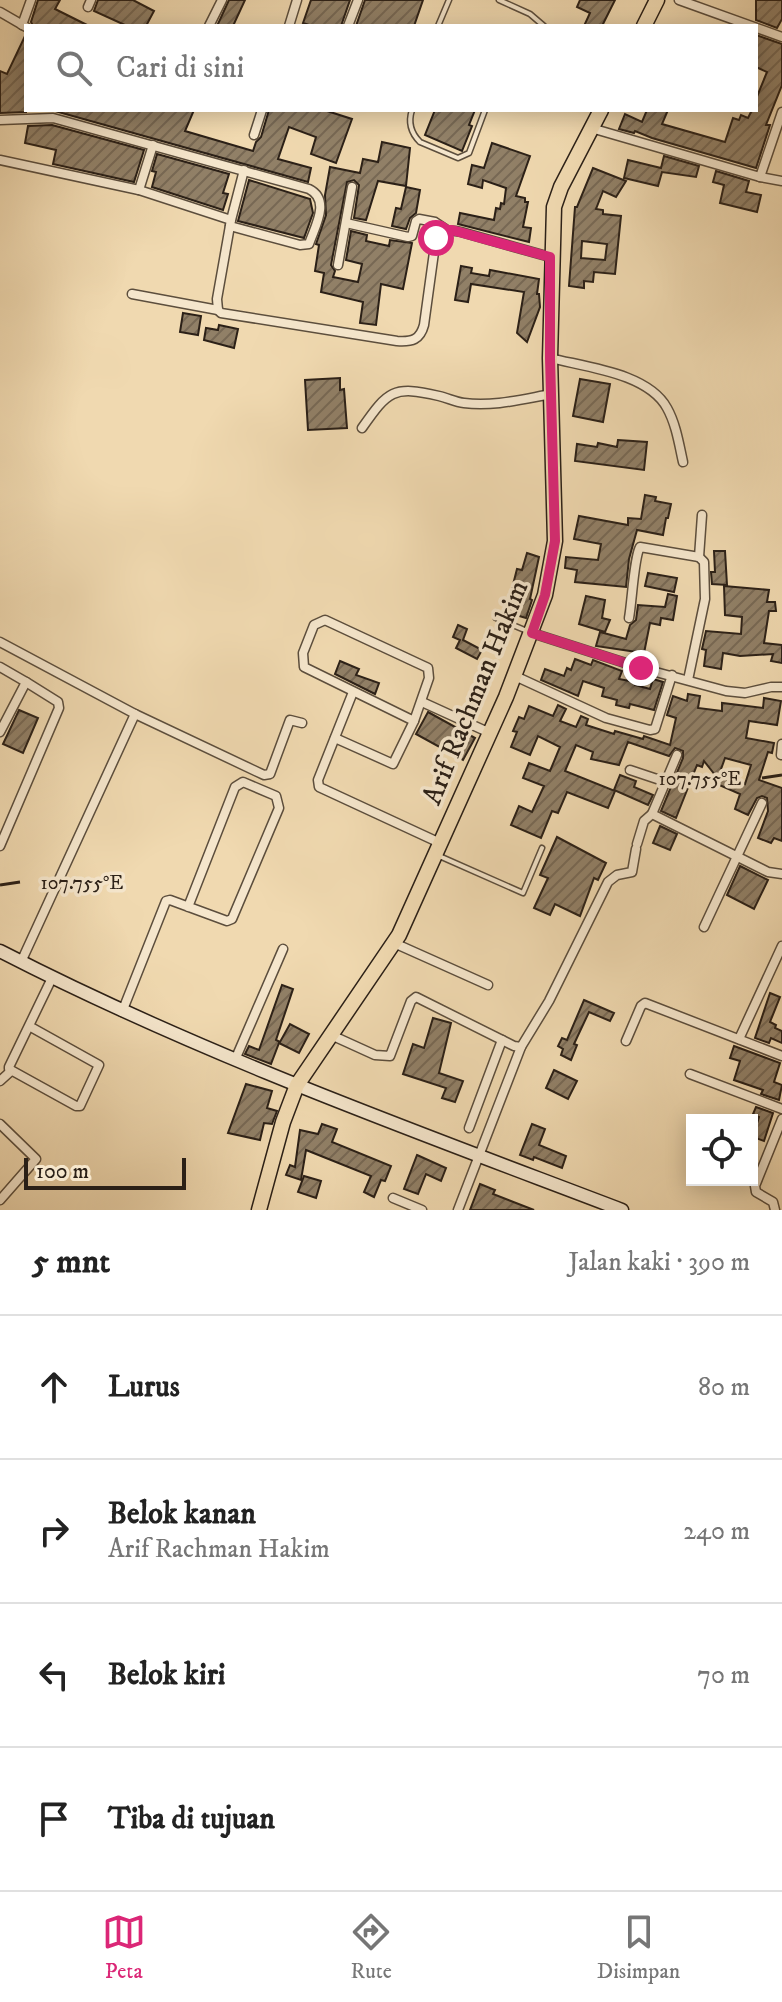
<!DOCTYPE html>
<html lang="id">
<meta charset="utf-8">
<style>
body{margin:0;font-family:"IM FELL DW Pica",serif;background:#f6f6f6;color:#222}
.controls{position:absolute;right:24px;bottom:24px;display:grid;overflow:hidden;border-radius:0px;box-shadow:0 4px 20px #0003}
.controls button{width:72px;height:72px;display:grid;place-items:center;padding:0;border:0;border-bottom:2px solid #e0e0e0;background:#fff;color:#222;font:40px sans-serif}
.scale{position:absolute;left:24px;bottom:20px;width:162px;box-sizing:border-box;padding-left:8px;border:4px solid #2b2017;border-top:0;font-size:22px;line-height:28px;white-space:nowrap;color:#2b2017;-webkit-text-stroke:6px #f5e6cc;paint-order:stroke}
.stop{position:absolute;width:24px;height:24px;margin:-18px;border:6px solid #db2777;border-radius:50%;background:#fff}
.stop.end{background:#db2777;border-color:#fff;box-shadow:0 2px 8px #0008}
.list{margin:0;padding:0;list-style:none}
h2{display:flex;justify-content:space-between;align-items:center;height:104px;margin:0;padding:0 32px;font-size:34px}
h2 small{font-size:26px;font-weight:400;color:#767676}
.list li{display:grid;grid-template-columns:52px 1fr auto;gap:24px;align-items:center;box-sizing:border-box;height:144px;padding:0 32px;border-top:2px solid #e0e0e0}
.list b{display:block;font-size:30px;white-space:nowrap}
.list p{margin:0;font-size:26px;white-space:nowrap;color:#767676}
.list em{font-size:26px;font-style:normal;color:#767676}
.icon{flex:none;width:44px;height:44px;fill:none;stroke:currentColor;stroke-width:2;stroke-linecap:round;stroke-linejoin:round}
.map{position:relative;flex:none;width:782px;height:1210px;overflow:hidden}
.search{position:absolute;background:#fff;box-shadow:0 4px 20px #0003;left:24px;right:24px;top:24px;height:88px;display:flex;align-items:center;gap:20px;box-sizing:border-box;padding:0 28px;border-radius:0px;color:#767676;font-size:30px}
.sheet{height:680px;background:#fff}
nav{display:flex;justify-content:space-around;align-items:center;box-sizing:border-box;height:112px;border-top:2px solid #e0e0e0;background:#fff;font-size:22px;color:#767676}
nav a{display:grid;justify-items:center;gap:4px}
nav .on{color:#db2777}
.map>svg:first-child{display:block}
</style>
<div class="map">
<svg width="782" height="1210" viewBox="0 0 782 1210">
<defs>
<pattern id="building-hatch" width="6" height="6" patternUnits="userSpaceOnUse" patternTransform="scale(2)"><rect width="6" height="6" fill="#918067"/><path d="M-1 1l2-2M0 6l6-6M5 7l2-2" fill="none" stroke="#776854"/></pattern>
</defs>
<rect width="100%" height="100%" fill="#f0d9b0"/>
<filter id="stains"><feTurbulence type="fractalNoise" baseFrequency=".0025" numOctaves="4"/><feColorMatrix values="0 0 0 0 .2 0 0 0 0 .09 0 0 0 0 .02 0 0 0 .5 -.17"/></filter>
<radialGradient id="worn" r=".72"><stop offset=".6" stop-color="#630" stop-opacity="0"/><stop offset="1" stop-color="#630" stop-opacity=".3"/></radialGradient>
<g fill="url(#building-hatch)" stroke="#2b2017" stroke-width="2" fill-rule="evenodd">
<path d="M38,0H60L55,9L89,26H33L31,22Z"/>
<path d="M98,0H133L154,11L146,26H127L94,11Z"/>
<path d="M229,0H245L233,26H217Z"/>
<path d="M311,0H350L341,26H312L303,23Z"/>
<path d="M365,0H423L414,26H356Z"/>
<path d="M580,0H615L602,26H584L590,13L577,7Z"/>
<path d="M756,0H782V19L777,28L756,20Z"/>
<path d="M26,34V112L0,113V71L7,74Z"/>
<path d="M756,35L782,44V85L766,125H770L756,168L652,138L635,131L634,133L619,129L625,114L642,122L647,110H668L662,124L725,142L733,118L739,120L741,115L748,118L752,110H756V99L767,72L756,67Z"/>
<path d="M31,110H194L185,131L253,151L256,142L261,137L269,110H324L352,119L336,163L311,154L316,137L289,127L278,159L311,168L308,182L55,111Z"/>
<path d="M435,110H475L469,125L472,126L462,151L425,135Z"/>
<path d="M52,125L144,150L134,182L53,164L56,150L25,143L28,126Z"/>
<path d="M382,142L410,148L406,186L378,181L366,220L354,218L359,185L354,180L347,182L331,265L335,271L333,277L358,282L362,264L346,260L351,231L367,235L366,241L389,246L390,240L412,243L403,289L381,284L376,325L360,323L363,302L321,292L324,273L315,271L319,245L316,244L326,215L325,195L330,167L360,173L363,159L378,162Z"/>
<path d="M492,143L530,156L516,196L525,198V202H528L523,227L531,228L529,242L458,224L460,213L494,220L496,208L500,209L501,203L504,204L506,188L483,180L482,188L468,184L472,165L484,168Z"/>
<path d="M157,154L229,174L223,193L228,194L223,210L152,187L156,172L152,171Z"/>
<path d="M664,156L699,166L696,177L662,172L658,186L624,178L628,160L661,168Z"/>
<path d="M593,168L626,181L616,197L603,191L596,209L603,210V214L621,216L615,274L594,272L593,282L584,281V288L569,286L575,207H577ZM582,241L607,244L605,260L581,258Z"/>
<path d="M716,171L749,181L746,192L761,195L757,212L720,203L724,185L713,182Z"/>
<path d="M249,180L310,199L313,213L304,238L238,221Z"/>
<path d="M406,187L420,190L416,213L410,218L406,229L392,226L396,208L401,209Z"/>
<path d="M461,266L472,268L471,273L489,276L490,270L539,279L537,294H539L540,307L527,342L517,333L524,292L471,284L468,302L455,300Z"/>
<path d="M183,313L201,316L198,335L180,332Z"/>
<path d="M219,325L238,329L234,348L204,340L206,328L218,330Z"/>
<path d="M340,378V390L344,389L347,428L308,430L305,380Z"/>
<path d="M580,379L610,384L603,422L573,416Z"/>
<path d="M618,440L647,442L644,470L575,461L577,444L597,447L598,443L617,447Z"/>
<path d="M645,495L656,497L655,501L671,504L668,518H666L663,535L637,530L629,559L626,587L575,582L577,570L565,568L566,557L598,560L601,544L574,539L579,516L628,525V518L641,519Z"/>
<path d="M714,551H725L727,585L712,584L711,572H715Z"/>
<path d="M527,553L539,557L530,599L532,600L526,618L506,612L517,569L522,570Z"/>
<path d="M648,573L677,578L674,592L645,586Z"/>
<path d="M724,586L769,590L767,602H775L776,611H769L764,643L782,645V663L771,661L773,654L740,656L723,653L721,669L704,666L706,650L702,649L706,631L741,634L742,617L725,615Z"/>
<path d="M668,594L677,596L673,620L661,618L660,625L650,623L644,653L596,646L600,632L626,639L630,625L636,620L638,605L665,607Z"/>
<path d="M586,596L605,600L602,618L610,620L605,632L579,624Z"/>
<path d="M458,625L467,629L463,640L482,650L477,659L456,648L460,640L453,637Z"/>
<path d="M575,659L591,665L593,660L622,671L619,679L635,682V685L650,689L653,679L663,682L654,710L630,704L629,708L616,705L617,700L602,696L604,688L583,681L578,696L541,680L545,669L564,676L567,668L571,670Z"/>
<path d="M340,661L359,669L356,675L379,683L375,694L335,674Z"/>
<path d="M688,694L700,696L698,708L722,711V703L763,708L764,698L781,701L777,725L749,721L746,738L774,743L772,753L768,752L759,780L782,788V841L774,838L771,843L758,838L768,811L767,798L762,796L757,798L748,815L735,809L740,794L717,784L719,780L704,761L702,767L697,765L676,818L661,811L683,758V751L675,748L669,756L628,742L619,765L591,759L593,752L576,745L565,771L615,791L608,808L567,792L558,813L552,811L541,838L511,825L519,806L532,812L544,786L523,778L529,763L550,771L560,747L538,736L530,755L511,747L517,732L513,731L519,717L524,719L529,706L553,716L558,705L566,709L560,721L576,727L581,716L588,719L586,725L614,734L615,731L643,739L644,736L670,745L676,718L667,715L673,696L687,701ZM725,758L751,765L745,784L720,772Z"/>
<path d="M19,710L38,718L23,753L3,744Z"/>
<path d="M428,712L475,738L463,760L416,734Z"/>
<path d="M620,775L636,781L634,787L653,795L648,805L614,790Z"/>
<path d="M660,826L677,834L670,850L653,843Z"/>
<path d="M557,837L606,863L598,880L594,878L580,916L555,904L550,915L534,908L548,878L540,875Z"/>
<path d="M740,866L768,880L754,909L727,895Z"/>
<path d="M282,985L293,989L276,1040L280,1042L290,1024L309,1034L299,1053L279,1043L271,1064L245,1054L249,1046L259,1050Z"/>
<path d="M770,993L780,997L770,1022L776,1025L775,1028L782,1031V1043L771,1038L769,1043L755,1038Z"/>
<path d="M584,1000L614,1013L610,1021L589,1012L574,1044L577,1045L571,1060L561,1055L563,1049L558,1046L562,1038L567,1040Z"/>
<path d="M433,1018L451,1023L439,1073L463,1081L455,1102L442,1098L446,1088L403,1074L413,1044L424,1048Z"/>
<path d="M734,1046L780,1063L774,1082L782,1085L779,1100L761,1094L763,1090L734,1080L740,1061L730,1058Z"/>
<path d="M554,1070L577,1081L568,1099L546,1088Z"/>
<path d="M246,1084L272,1091L267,1108L277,1111L272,1124L264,1123L260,1140L228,1133Z"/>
<path d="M756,1107L773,1113L764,1141L753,1137L759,1117L753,1114Z"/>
<path d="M322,1124L337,1129L332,1142L391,1166L385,1181L381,1180L374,1197L364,1192L371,1176L306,1150L301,1180L286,1175L290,1165L295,1167L300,1130L318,1134Z"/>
<path d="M532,1124L545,1129L539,1145L566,1156L562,1168L534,1157L533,1160L520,1155Z"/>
<path d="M417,1155L446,1168L441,1181L426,1174L418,1194L404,1189Z"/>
<path d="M304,1176L321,1181L316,1198L298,1192Z"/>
<path d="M480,1184L495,1190L493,1194L534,1210H470Z"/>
</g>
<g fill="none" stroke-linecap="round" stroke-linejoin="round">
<g stroke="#5c4e3d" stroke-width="7">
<g id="lane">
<path d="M499,0L530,14L544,26"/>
<path d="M438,26L449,0"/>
<path d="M412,110C408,122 411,133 420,142L458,158L469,153L485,110"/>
<path d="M496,618L527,631"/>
<path d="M437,855L523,893L542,848"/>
</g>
</g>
<g stroke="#5c4e3d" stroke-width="11">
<g id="street">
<path d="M679,0L782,37"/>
<path d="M88,7L91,0"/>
<path d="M0,12L26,27"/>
<path d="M22,25L31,0"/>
<path d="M209,26L222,0"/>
<path d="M289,26L297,0"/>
<path d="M348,26L358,0"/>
<path d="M0,120L53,118L309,189C331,200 315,226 309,244L300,245L230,226"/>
<path d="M591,128L760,177L782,112"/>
<path d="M254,135L262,110"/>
<path d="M0,160L139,190L231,220"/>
<path d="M244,170L231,220L217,299L218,310L221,313L397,341C412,342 420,340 424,325L435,245C439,230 448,229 461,232L550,257"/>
<path d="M760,177L782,181"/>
<path d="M139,190L153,145"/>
<path d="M346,223L408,237L412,236L416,221L419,219L435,222L447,230"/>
<path d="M338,265L352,187"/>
<path d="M132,294L218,310"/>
<path d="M550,358C585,367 648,373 667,408C676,424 679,444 683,462"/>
<path d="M362,428C388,391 393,385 439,396C448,398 455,402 464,403C493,407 523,399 552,394"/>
<path d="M699,557L702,515"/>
<path d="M629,618C632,602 634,557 640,547L699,557L704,562L705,599L688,680"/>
<path d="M325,620L428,668L429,678L414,721L304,667L303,653L314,625Z"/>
<path d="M532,633L641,668L726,691L745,693L771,687H782"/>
<path d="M0,642L135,714L264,775L270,774L290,720L302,723"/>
<path d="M0,667L26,682L0,732"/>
<path d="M515,676L606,718L650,730L655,729L672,675"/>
<path d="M353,692L318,780L319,787L440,843"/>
<path d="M422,702L490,733"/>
<path d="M335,738L393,764L414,721"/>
<path d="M781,755L782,744"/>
<path d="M630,770L666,782"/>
<path d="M652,814L677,755"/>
<path d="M637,844L644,821L652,814L768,872L782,874"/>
<path d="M0,846L59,708L58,702L26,682"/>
<path d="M704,927L762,803"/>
<path d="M394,943L488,985"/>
<path d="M21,962L135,714"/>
<path d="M122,1012L166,901L170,900L227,921L232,919L279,808L276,796L243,782L235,787L188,907"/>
<path d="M29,1026L99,1065L80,1106H76L9,1069V1067L52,978"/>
<path d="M331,1035L375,1055L390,1056L411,1001L416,997L514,1046L521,1047L549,1001L608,882L617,875L632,872L636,849"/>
<path d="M739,1039L782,946"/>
<path d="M626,1041L641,1006L645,1003L782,1056"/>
<path d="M235,1060L283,949"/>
<path d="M690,1074L782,1109"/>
<path d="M0,1081L11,1071"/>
<path d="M0,1124L36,1159L0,1200"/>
<path d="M469,1128L502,1040"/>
<path d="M393,1198L422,1210"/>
<path d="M458,1210L521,1047"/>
<path d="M775,1210L773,1202L756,1192L755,1186L782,1119"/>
</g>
</g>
<g stroke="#2b2017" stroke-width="15">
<path id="secondary" d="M0,951C200,1054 412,1130 622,1210"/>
</g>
<g stroke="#2b2017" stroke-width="17">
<g id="primary">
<path d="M644,26L657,0"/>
<path d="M259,1210L283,1122L297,1085L399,935L506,697L545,595L555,541L550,358L554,207L561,187L601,110"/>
</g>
</g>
<use href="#lane" stroke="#f5e6cc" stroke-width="4"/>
<use href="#street" stroke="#f5e6cc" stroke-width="8"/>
<use href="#secondary" stroke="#f5e6cc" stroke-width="12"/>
<use href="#primary" stroke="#f0d9b0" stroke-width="14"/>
</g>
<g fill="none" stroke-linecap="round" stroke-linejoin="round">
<path stroke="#db2777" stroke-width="10" d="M436,238L447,230H452L550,257V358L555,541L545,595L532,633L641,668"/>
</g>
<path fill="none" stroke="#2b2017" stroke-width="3" d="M762,778L782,775M0,885L20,882"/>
<g text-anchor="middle" stroke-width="7" stroke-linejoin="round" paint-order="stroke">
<g font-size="28" fill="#2b2017" stroke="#f5e6cc">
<text transform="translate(474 692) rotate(-68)" y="10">Arif Rachman Hakim</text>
</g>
</g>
<g font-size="20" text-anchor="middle" fill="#2b2017" stroke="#f5e6cc" stroke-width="7" stroke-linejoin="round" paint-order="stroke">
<text x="700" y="785">107.755°E</text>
<text x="82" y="889">107.755°E</text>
</g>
<rect width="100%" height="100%" filter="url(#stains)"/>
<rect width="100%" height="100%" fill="url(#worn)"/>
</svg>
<div class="controls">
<button><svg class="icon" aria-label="locate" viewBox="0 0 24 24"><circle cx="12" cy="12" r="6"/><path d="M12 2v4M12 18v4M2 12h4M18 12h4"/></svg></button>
</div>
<div class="scale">100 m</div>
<div class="stop" style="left:436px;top:238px"></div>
<div class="stop end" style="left:641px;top:668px"></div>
<div class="search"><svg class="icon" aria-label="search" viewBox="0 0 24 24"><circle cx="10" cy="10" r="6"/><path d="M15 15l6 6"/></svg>Cari di sini</div>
</div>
<section class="sheet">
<h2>5 mnt<small>Jalan kaki · 390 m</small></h2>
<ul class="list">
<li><svg class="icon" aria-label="ahead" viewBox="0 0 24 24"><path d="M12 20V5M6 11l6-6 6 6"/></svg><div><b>Lurus</b></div><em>80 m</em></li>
<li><svg class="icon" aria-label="right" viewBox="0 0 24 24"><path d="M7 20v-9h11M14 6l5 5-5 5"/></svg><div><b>Belok kanan</b><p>Arif Rachman Hakim</p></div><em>240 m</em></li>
<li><svg class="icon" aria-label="left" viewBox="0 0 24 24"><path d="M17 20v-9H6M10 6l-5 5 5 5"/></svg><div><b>Belok kiri</b></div><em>70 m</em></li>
<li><svg class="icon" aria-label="arrive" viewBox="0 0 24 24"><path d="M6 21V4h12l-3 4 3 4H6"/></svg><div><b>Tiba di tujuan</b></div></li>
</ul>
</section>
<nav>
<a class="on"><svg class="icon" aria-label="map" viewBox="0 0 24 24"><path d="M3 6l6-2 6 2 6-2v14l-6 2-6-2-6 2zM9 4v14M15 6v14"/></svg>Peta</a>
<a><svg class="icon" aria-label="directions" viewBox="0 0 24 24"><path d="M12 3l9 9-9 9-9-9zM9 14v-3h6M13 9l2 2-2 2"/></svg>Rute</a>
<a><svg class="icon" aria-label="saved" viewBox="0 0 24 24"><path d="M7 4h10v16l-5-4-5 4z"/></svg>Disimpan</a>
</nav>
